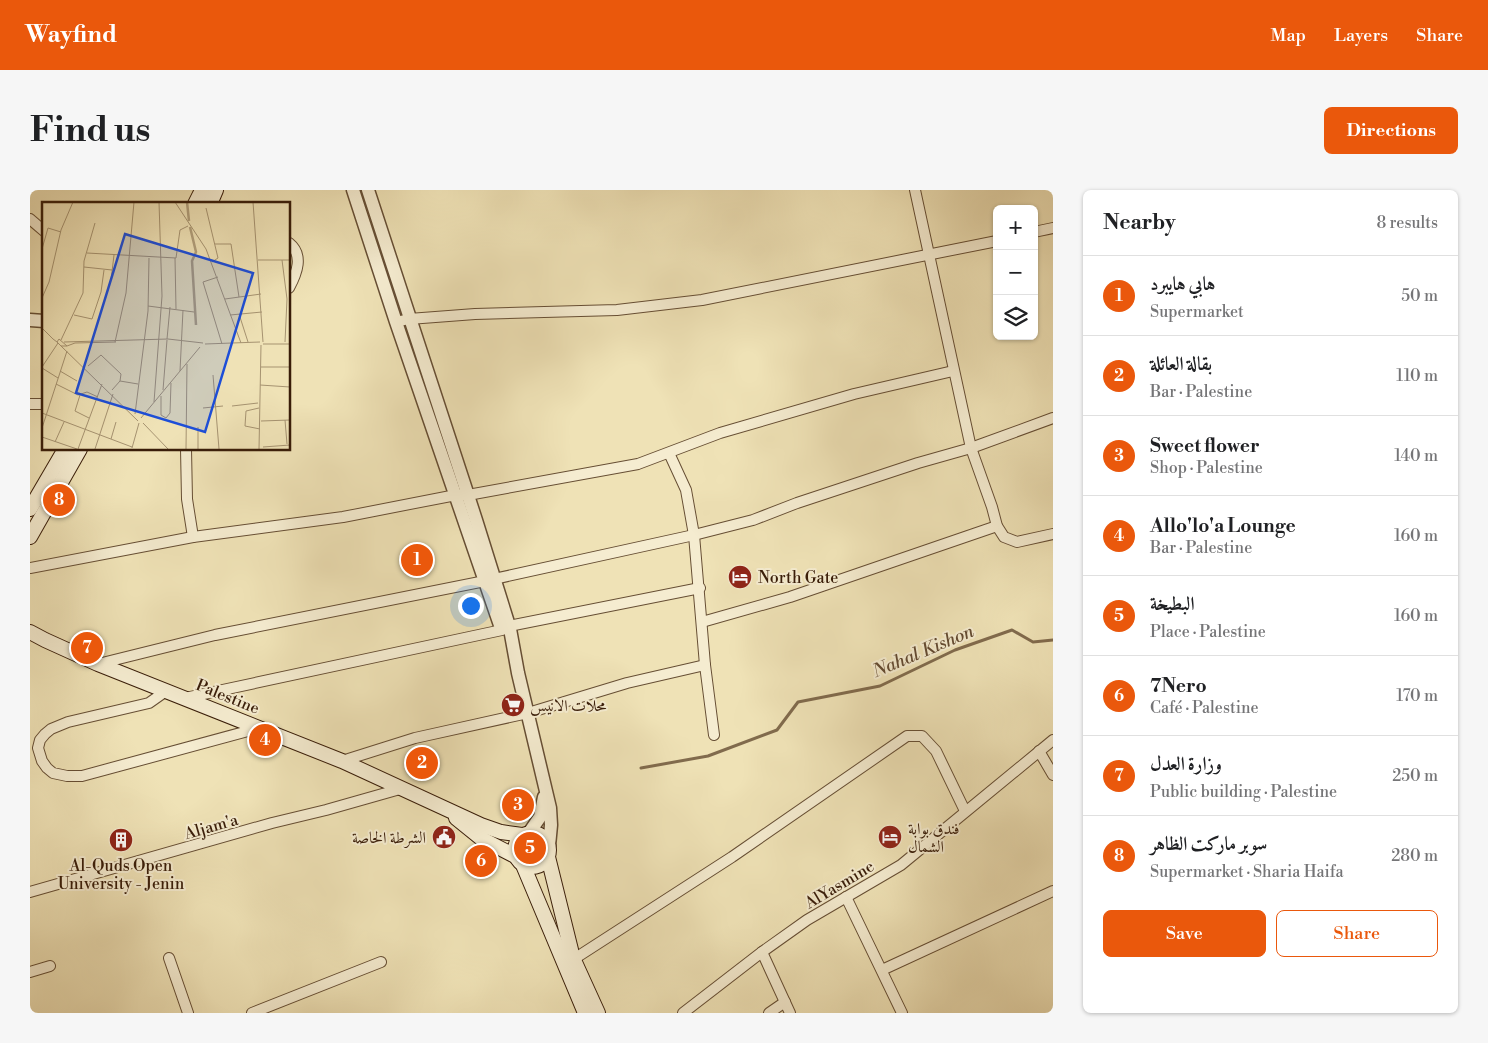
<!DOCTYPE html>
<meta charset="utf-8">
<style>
body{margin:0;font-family:"Libre Bodoni",Amiri,serif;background:#f6f6f6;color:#202124}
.controls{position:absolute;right:15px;top:15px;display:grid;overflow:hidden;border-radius:8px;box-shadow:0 1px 4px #0004}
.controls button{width:45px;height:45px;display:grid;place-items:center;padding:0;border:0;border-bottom:1px solid #e0e0e0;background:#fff;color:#202124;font:25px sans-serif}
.you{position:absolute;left:440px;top:415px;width:18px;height:18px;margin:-12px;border:4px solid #fff;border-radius:50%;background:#1a73e8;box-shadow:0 0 0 8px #1a73e833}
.badge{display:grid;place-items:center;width:32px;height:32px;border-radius:50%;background:#ea580c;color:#fff;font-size:16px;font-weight:700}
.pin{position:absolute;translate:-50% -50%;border:2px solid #fff;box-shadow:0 1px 5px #0006}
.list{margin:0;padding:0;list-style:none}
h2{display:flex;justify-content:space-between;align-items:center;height:65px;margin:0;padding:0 20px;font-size:21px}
h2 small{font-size:16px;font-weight:400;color:#757577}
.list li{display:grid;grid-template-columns:32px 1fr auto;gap:15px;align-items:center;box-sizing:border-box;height:80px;padding:0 20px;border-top:1px solid #e0e0e0}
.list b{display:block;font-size:19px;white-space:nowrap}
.list p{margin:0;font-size:16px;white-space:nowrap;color:#757577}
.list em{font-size:16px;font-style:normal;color:#757577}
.actions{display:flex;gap:10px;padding:15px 20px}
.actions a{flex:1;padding:11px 0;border:1px solid #ea580c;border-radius:8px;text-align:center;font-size:18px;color:#ea580c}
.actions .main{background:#ea580c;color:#fff}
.icon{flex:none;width:28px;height:28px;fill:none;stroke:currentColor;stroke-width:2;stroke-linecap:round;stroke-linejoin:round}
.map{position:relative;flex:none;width:1023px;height:823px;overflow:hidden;border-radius:8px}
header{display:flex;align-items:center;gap:30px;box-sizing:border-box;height:70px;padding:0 25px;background:#ea580c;color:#fff}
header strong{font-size:24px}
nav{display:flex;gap:28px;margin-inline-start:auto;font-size:18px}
.intro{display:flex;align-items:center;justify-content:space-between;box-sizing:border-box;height:120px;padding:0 30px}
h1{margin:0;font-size:35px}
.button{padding:12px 22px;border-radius:8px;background:#ea580c;color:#fff;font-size:18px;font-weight:700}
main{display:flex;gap:30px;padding:0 30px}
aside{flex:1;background:#fff;border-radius:8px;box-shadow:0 1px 4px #0004}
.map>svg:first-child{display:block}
</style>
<header>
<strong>Wayfind</strong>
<nav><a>Map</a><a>Layers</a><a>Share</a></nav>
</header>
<div class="intro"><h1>Find us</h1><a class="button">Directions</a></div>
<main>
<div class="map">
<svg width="1023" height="823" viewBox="0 0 1023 823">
<rect width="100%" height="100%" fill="#efe2b6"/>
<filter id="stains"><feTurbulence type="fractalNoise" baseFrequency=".004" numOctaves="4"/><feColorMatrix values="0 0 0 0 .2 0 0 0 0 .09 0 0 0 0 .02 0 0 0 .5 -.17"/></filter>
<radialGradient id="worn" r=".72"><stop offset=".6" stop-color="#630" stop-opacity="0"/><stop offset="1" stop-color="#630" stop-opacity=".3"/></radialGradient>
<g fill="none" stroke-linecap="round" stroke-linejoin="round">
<path stroke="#816b4d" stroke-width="3" d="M611,578L678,566L747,540L768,512L850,496L925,460L982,440L1003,452L1023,450"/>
<g stroke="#664e34" stroke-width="12">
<g id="minor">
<path d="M885,0L941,258L962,317L967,336L974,347L987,352L1023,344"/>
<path d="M0,29L14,41"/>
<path d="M1004,42L1023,38"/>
<path d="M259,53C274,65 267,83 259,98"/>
<path d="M366,132L379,129L445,124L587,120L672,110L967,51"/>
<path d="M0,214H14"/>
<path d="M156,259L157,309L163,347"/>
<path d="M639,263L656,300L664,345L675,475L684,545"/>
<path d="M0,378L163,347L313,327L426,305H438L608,274L690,243L824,204L923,181"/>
<path d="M672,432L760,407L967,336"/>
<path d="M479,436L670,398"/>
<path d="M68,474L185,445L455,391L664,345L723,330L767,313L888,273L941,258L1023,228"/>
<path d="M136,501L119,513L38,532L21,539L15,544L10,550L8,558L12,571L17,578L23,583L37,586H52L229,538"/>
<path d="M155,508L472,440"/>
<path d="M1009,561L1023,585"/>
<path d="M312,571L385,548L498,523L597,493L675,475"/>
<path d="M0,702L242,633L296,620L370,599"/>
<path d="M816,707L872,823"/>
<path d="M732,762L760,823"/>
<path d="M139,768L158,823"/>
<path d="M544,769L702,667L877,546H892L906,561L935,621"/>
<path d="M852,780L1023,701"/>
<path d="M0,782L20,776"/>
<path d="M222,823L351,772"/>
<path d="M653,823L732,762L777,730L871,675L1023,550"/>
<path d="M739,823L755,812"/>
</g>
</g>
<g stroke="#664e34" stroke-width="15">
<g id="tertiary">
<path d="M323,0L366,132L471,438"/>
<path d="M338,0L446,330L480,439L488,483L520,618L521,635L519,656"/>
<path d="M0,130L14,131"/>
<path d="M499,643L510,627L514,607"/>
</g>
</g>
<g stroke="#391d09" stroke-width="16">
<g id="secondary">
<path d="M165,14L172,0"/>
<path d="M180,14L186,0"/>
<path d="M0,319L35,259"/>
<path d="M0,347L50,259"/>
<path d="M0,442L15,450L68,474L312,571L451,635L471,642L492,645"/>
<path d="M426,628L452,649L485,666"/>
<circle cx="502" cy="660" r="17"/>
<path d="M518,667L543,768L568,823"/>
<path d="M493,675L555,823"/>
</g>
</g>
<use href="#minor" stroke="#f5ecd0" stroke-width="10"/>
<use href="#tertiary" stroke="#f5ecd0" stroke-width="12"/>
<use href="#secondary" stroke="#f5ecd0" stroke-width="14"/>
</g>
<defs>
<g id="hotel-disc" transform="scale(1.25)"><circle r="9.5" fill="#8f2418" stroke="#f5ecd0"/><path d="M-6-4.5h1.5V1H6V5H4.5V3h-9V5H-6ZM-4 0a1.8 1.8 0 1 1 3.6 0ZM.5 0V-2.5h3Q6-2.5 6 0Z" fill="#fff"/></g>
<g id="supermarket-disc" transform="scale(1.25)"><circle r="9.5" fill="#8f2418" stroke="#f5ecd0"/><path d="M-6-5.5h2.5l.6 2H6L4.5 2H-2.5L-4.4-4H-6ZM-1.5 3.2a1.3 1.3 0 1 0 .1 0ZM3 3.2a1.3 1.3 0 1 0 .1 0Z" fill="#fff"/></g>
<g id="civic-disc" transform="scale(1.25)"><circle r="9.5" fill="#8f2418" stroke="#f5ecd0"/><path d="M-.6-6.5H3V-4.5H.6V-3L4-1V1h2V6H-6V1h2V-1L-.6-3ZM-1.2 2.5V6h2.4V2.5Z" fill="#fff"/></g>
<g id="building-disc" transform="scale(1.25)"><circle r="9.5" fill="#8f2418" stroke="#f5ecd0"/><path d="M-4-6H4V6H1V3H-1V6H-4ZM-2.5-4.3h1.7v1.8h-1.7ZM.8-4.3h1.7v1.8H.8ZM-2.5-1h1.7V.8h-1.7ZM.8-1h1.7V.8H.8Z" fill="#fff"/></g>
</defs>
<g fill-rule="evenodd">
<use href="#hotel-disc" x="710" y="387"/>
<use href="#supermarket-disc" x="483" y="515"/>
<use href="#civic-disc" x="414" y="647"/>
<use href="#hotel-disc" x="860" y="647"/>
<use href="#building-disc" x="91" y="650"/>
</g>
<g text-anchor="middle" stroke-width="4" stroke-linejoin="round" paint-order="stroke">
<g font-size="16" fill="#391d09" stroke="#f5ecd0" text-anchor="start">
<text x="728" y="393">North Gate</text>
<text x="500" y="521">محلات الانيس</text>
<text x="878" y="644">فندق بوابة<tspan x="878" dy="18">الشمال</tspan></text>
<text x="396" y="653" text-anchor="end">الشرطة الخاصة</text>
<text x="91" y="681" text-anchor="middle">Al-Quds Open<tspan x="91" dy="18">University - Jenin</tspan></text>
</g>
<g font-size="16" fill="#391d09" stroke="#f5ecd0">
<text transform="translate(198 506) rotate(22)" y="6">Palestine</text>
<text transform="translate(181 636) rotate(-16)" y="6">Aljam'a</text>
<text transform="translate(809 694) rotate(-31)" y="6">AlYasmine</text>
</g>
<g font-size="18" font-style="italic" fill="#634a31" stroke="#f5ecd0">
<text transform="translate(893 461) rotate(-23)" y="6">Nahal Kishon</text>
</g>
</g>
<g transform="translate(12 12)">
<rect width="248" height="248" fill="#efe2b6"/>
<path fill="none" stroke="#b19f7b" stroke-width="2.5" d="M145,0L147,19M148,25L154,50L150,59L154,123"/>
<path fill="none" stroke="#a69371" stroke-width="1" d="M133,0L164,47L199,141M211,0L221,140M164,6L176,56L170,60M173,42H189L197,95M0,47L6,26L19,30M45,51L134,56L138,28L146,24M133,56L134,107M216,58H248M240,58L245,97L243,140M42,65L70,68M176,75L161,80L180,142M69,78L72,53M0,96L7,80L19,28L31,0M183,97L219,92M106,104L152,110M197,112L206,140M32,113L50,117L59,90L62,68M188,113L220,110M0,126L11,137L15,140L19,144H25L17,137L15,140M125,137L128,105M19,138L41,91L42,59L53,21M22,140L126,137L161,141M73,140L84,91L92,0M163,142L218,140M221,142H248M19,144L96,219M25,144L33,141L74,140M46,164L59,153L79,172L78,179M0,165L16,141M219,165H248M0,166L16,176M18,169L35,179M138,169L141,108M171,173L177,247M14,182L36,193L45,190L56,195M218,183L248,185M70,188L78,179L96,182M121,188L125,138M38,193L33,209L47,216M119,194V213L124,216L128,211L129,181M112,200L120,94L117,0M190,204L216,201M161,206L181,204M217,206L204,209L203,224L218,227M0,211L90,245M93,212L106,109L107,56M99,216L158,145M243,218L245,242M219,219L248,218M101,221L126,247M0,226L25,149M0,235L35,247M69,237L74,220M13,240L22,220M221,245L248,243M90,246L97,221M36,247L60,182M53,247L71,192M144,247L145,162M156,247V225M217,247L219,143"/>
<path fill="#1d4ed8" fill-opacity="0.15" stroke="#1d4ed8" stroke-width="2.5" d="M83,32L211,71L163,230L34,191Z"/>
<rect width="248" height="248" fill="none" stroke="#391d09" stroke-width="2.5"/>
</g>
<rect width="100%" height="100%" filter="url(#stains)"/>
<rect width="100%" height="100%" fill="url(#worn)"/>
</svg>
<div class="controls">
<button>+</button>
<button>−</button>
<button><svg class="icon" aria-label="layers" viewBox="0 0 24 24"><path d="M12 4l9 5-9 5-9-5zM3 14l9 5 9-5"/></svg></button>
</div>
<div class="you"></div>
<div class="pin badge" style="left:387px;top:370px">1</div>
<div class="pin badge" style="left:392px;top:573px">2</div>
<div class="pin badge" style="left:488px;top:615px">3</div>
<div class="pin badge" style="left:235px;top:550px">4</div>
<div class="pin badge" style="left:500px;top:658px">5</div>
<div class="pin badge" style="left:451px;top:671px">6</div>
<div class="pin badge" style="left:57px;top:458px">7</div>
<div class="pin badge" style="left:29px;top:310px">8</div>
</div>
<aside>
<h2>Nearby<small>8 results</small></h2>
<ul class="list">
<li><span class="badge">1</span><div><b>هابي هايبرد</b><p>Supermarket</p></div><em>50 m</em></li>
<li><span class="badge">2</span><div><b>بقالة العائلة</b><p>Bar · Palestine</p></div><em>110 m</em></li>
<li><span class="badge">3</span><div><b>Sweet flower</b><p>Shop · Palestine</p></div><em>140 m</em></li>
<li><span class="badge">4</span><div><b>Allo'lo'a Lounge</b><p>Bar · Palestine</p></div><em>160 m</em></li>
<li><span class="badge">5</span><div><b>البطيخة</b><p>Place · Palestine</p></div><em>160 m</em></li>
<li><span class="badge">6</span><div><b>7Nero</b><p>Café · Palestine</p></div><em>170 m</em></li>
<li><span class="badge">7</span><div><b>وزارة العدل</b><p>Public building · Palestine</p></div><em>250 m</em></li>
<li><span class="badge">8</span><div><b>سوبر ماركت الظاهر</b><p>Supermarket · Sharia Haifa</p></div><em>280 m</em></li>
</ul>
<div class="actions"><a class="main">Save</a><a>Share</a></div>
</aside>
</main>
